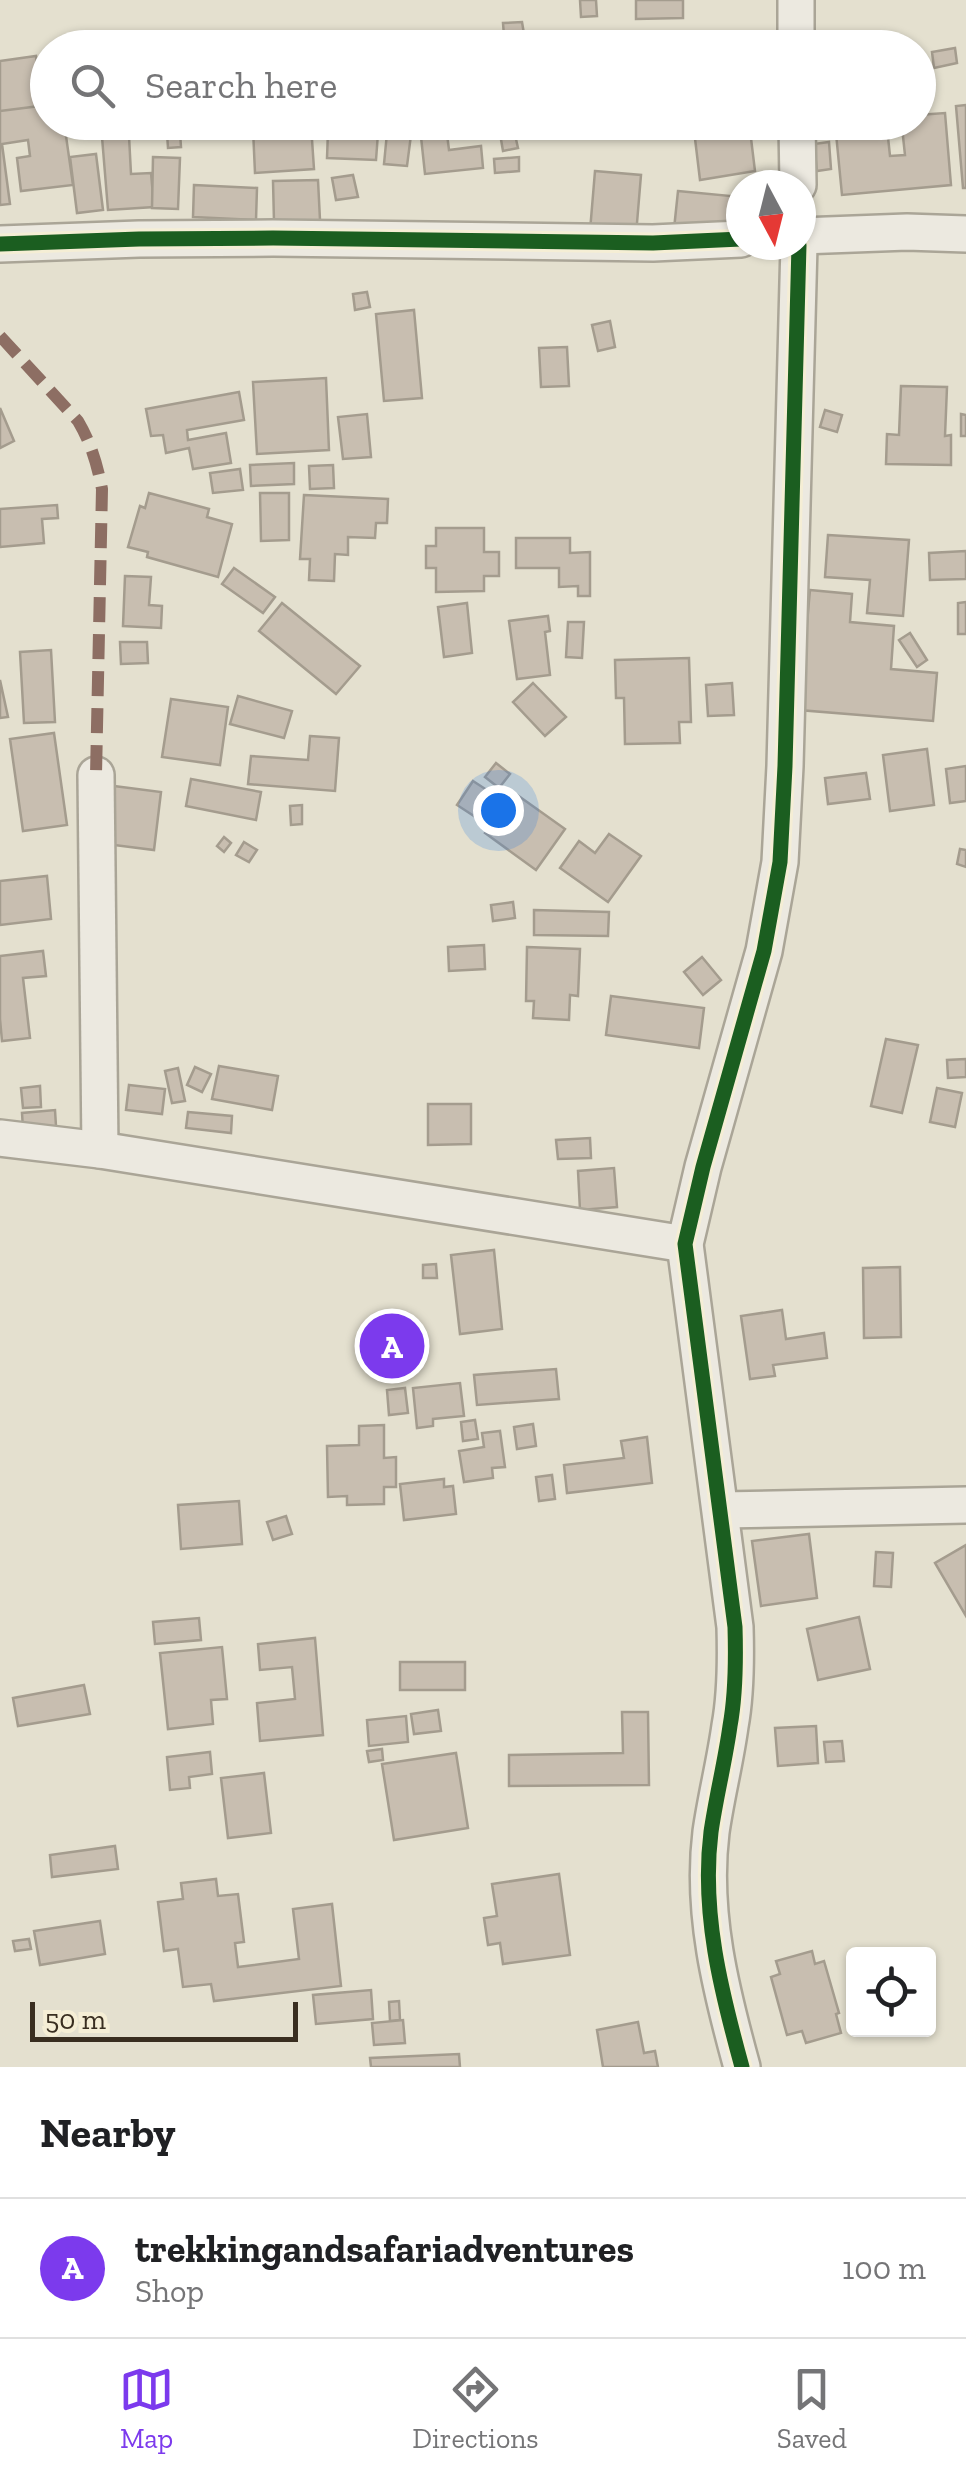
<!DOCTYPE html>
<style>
body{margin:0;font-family:"Zilla Slab",serif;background:#f6f6f6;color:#202124}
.controls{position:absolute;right:30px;bottom:30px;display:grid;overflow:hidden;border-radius:10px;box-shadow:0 2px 8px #0004}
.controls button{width:90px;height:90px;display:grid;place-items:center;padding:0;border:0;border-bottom:2px solid #e0e0e0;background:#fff;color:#202124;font:50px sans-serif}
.compass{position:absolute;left:726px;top:170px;width:90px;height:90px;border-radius:50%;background:#fff;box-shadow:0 2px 8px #0004;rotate:173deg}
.scale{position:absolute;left:30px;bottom:25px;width:268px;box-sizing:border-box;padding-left:10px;border:5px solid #392e20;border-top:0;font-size:28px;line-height:35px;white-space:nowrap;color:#392e20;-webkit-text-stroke:8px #f5eed5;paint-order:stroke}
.you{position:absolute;left:498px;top:810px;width:35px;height:35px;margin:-25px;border:8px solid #fff;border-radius:50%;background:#1a73e8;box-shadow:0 0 0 15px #1a73e833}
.badge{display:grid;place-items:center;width:65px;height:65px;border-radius:50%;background:#7c3aed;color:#fff;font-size:32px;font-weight:700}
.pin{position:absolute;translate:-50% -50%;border:5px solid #fff;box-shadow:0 2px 10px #0006}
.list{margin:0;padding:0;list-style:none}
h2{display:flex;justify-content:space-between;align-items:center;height:130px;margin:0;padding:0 40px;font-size:42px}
h2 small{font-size:32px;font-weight:400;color:#757577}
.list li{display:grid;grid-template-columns:65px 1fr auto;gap:30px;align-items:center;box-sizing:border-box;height:140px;padding:0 40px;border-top:2px solid #e0e0e0}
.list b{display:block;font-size:38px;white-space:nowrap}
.list p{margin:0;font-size:32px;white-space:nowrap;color:#757577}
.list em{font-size:32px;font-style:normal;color:#757577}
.icon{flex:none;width:55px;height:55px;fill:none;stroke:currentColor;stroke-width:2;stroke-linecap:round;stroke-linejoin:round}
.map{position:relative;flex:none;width:966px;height:2067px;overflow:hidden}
.search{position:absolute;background:#fff;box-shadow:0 2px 8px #0004;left:30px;right:30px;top:30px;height:110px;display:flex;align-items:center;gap:25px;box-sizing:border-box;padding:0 35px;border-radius:55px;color:#757577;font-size:38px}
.sheet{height:270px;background:#fff}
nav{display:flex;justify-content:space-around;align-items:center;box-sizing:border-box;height:140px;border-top:2px solid #e0e0e0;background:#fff;font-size:28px;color:#757577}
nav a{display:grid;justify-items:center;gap:5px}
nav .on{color:#7c3aed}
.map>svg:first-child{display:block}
</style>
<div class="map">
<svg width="966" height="2067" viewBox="0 0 966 2067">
<rect width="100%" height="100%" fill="#e4e0cf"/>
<g fill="#c8beb0" stroke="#a49c8e" stroke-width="2.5" fill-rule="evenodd">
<path d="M580,0H596L597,16L581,17Z"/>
<path d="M636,0H683V18L636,19Z"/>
<path d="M522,22L524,34L504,36L503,23Z"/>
<path d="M770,42V48H736L735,43Z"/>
<path d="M955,48L957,63L934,68L932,52Z"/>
<path d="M36,56L44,118L0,124V61Z"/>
<path d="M918,84H923L924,109H918Z"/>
<path d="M48,90V120L43,121L40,91Z"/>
<path d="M48,105V122H64L73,185L21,191L17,158L30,156L28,140L2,144L10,204L0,205V111Z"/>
<path d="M966,105V188H963L956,106Z"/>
<path d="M945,113L951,185L842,195L835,123L918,122V115ZM902,127L905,155L890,156L887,128Z"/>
<path d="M137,122H184L185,132H180L181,147L168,148L167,133L138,135Z"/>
<path d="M448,122H480L481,129L449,133Z"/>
<path d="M693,122H749L755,171L700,180Z"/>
<path d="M311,125L314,169L255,173L253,129Z"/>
<path d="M513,126L518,148L503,151L499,128Z"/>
<path d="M328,131L378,133L376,160L327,158Z"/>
<path d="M387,133L411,135L407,166L384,164Z"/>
<path d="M447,134L449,150L481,146L483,168L425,174L421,137Z"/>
<path d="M129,136L131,174L151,173L154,207L108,210L102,137Z"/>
<path d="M829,142L831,169L817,171L814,144Z"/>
<path d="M96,154L103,210L77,213L70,157Z"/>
<path d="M153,157L180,158L178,209L152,208Z"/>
<path d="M519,157V171L495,173L494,159Z"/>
<path d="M595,171L641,175L636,235L590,231Z"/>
<path d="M353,175L358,197L336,200L332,178Z"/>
<path d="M318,180L320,220L274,222L273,181Z"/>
<path d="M194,185L257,188L256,220L193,217Z"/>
<path d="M678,191L731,196L726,235L674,229Z"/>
<path d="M367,292L370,307L355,310L353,294Z"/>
<path d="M414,310L422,398L384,401L376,314Z"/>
<path d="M610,321L615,347L598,351L592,325Z"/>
<path d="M567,347L569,386L541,387L539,348Z"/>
<path d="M326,378L329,450L257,454L253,382Z"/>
<path d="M901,386L947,387L945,436L951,435V465L886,464L887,434L899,435Z"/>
<path d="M239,392L244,420L187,430L188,440L226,433L231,463L193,469L189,448L166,453L163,435L151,436L146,409Z"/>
<path d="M0,408L14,441L0,448Z"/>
<path d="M825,410L842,415L837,432L820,427Z"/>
<path d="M367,414L371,457L343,459L338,417Z"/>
<path d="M961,414L966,415V436H961Z"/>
<path d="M294,463V484L251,486L250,465Z"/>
<path d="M333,465L334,488L310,489L309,466Z"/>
<path d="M240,469L243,490L213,493L210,473Z"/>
<path d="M149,493L209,509L207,517L232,524L218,577L147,557L148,552L128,547L140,506L145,508Z"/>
<path d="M260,493H289V540L261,541Z"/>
<path d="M304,495L388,499L387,523H376L375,538L348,537V555L335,554L334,581L309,580L310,559H300Z"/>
<path d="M57,505L58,518L42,519L44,543L0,547V509Z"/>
<path d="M436,528H484V552H499V576H484V591L436,592V568H426V546H436Z"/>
<path d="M828,535L909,540L903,616L867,613L870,580L825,577Z"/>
<path d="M516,538H570V553L590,552V596H578V586L559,587V568H516Z"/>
<path d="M966,551V579L930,580L929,553Z"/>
<path d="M234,568L275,597L263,613L222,584Z"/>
<path d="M125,576L151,577L149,605L162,606L161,628L123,626Z"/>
<path d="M810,590L852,594L850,622L894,626L891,669L937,673L933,721L799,710Z"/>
<path d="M966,602V634H958V603Z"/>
<path d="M282,603L360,666L336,694L259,631Z"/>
<path d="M467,603L472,653L444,657L438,607Z"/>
<path d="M548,616L550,631L545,632L550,675L517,679L509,621Z"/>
<path d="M568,622H584L582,658L566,657Z"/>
<path d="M910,633L927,660L917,667L899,640Z"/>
<path d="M120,642H147L148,663L121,664Z"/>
<path d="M51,650L55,722L24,723L20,652Z"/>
<path d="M689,658L691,722H679L680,743L625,744L624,698H616L615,660Z"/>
<path d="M0,680L8,717L0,718Z"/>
<path d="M533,683L566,717L545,736L513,702Z"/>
<path d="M732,683L734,715L708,716L706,685Z"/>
<path d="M238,696L292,711L284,738L230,724Z"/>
<path d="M171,699L228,707L220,765L162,757Z"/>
<path d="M54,733L67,825L23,831L10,739Z"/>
<path d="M310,736L339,738L335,791L248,784L251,756L308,760Z"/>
<path d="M927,749L934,805L890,811L883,755Z"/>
<path d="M496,763L510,774L499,788L485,777Z"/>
<path d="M966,766V801L950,803L946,769Z"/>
<path d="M866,773L870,799L828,804L825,778Z"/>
<path d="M191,779L261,792L256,820L186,806Z"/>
<path d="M473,781L493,794L477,818L457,805Z"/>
<path d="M114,786L161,792L154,850L106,844Z"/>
<path d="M513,792L565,829L536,870L485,833Z"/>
<path d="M302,805V824L291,825L290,806Z"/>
<path d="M609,834L641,856L608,902L560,868L579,841L595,853Z"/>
<path d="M224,837L231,843L224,852L217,846Z"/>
<path d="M244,842L257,850L249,862L236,855Z"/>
<path d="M960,849L966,850V867L957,864Z"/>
<path d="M47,876L51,919L0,925V881Z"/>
<path d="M513,902L515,918L493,921L491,905Z"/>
<path d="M534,910L609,912L608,936L534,935Z"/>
<path d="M484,945L485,969L449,971L448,947Z"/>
<path d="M527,947L580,949L578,996L570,995L569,1020L533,1018L534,1001H526Z"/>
<path d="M43,951L46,976L23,978L30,1038L2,1041L0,1019V956Z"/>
<path d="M702,957L721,980L703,995L684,972Z"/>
<path d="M611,996L704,1008L699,1048L606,1035Z"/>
<path d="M886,1039L918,1045L902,1113L871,1106Z"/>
<path d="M966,1059V1077L948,1078L947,1060Z"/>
<path d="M219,1066L278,1076L272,1110L212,1099Z"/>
<path d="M195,1067L211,1074L202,1092L187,1085Z"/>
<path d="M178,1068L185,1101L172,1103L165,1071Z"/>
<path d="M129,1085L165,1089L162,1114L126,1110Z"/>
<path d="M40,1086L41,1107L23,1108L21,1088Z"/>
<path d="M937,1088L962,1093L955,1127L930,1122Z"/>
<path d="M428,1104H471V1144L428,1145Z"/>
<path d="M55,1110L56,1126L23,1129L22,1113Z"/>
<path d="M188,1112L232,1116L231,1133L186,1128Z"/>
<path d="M590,1138L591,1158L558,1159L556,1140Z"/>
<path d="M614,1168L617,1207L580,1210L578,1171Z"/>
<path d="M494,1250L502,1329L460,1334L451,1255Z"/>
<path d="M436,1264L437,1278H423V1265Z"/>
<path d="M900,1267L901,1337L864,1338L863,1268Z"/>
<path d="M782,1310L786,1339L824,1333L827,1358L773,1365L775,1376L750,1379L741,1316Z"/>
<path d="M556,1369L559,1399L477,1405L474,1375Z"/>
<path d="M460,1383L464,1416L433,1419V1426L417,1428L413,1388Z"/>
<path d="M405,1388L408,1413L389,1415L387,1390Z"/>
<path d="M475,1420L478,1439L463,1441L461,1422Z"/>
<path d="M533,1424L536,1446L517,1449L514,1427Z"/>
<path d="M384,1425V1458L396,1457V1487H384V1504L347,1505V1496L328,1497L327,1446L359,1445V1426Z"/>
<path d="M500,1431L505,1467L492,1468L493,1478L464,1482L459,1451L484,1447L482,1433Z"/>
<path d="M647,1437L652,1483L567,1493L564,1465L624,1458L621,1441Z"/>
<path d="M552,1475L555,1499L539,1501L536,1477Z"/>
<path d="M444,1479V1487L453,1486L456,1514L404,1520L400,1484Z"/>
<path d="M239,1501L242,1544L181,1549L178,1505Z"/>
<path d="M286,1516L292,1534L273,1540L267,1522Z"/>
<path d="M809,1534L817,1598L761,1606L752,1541Z"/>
<path d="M966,1545V1616L935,1563Z"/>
<path d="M876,1552L893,1553L891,1587L874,1586Z"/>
<path d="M859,1617L870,1669L818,1680L807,1629Z"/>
<path d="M199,1618L201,1640L155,1644L153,1622Z"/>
<path d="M315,1638L323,1735L260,1741L257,1703L295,1699L292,1667L260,1670L258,1644Z"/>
<path d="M222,1647L227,1699L211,1700L213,1724L168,1729L160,1653Z"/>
<rect x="400" y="1662" width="65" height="28"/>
<path d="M84,1685L90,1714L18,1726L13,1698Z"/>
<path d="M438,1710L441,1731L414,1734L411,1714Z"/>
<path d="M622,1712H648L649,1785L509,1786V1755L623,1753Z"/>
<path d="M406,1716L408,1742L369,1746L367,1720Z"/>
<path d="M816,1726L818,1763L778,1766L775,1728Z"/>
<path d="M842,1741L844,1761L826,1762L824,1742Z"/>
<path d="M382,1749L383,1760L369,1762L367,1751Z"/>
<path d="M210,1752L212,1774L189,1777L190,1788L170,1790L167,1757Z"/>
<path d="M456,1753L468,1828L394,1840L382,1764Z"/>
<path d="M264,1773L271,1833L228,1838L221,1778Z"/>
<path d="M115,1846L118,1869L52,1877L50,1855Z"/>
<path d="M559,1874L570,1955L503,1964L500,1943L488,1945L484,1918L497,1916L492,1884Z"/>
<path d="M216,1879L218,1896L238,1894L244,1942L235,1943L238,1967L299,1959L293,1909L332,1904L341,1986L214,2001L211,1984L183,1987L178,1949L164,1951L158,1902L183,1899L181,1883Z"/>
<path d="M100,1921L105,1954L40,1965L34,1931Z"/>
<path d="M29,1939L31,1949L15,1951L13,1941Z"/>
<path d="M812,1951L815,1964L824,1961L839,2013L836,2014L841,2033L806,2043L802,2031L787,2035L771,1977L780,1974L776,1961Z"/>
<path d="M371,1990L373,2019L316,2024L313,1995Z"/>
<path d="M399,2001L400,2020L390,2021L389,2002Z"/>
<path d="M403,2020L405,2043L374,2045L372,2023Z"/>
<path d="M638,2022L644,2053L655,2051L658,2067H603L597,2030Z"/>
<path d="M459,2054L460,2067H371L370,2058Z"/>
</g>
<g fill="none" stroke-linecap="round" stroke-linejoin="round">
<g stroke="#aaa597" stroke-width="40">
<g id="minor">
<path d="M796,0V48"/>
<path d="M797,122L798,185"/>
<path d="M801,236L907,232L966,234"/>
<path d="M0,244L139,239L273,238L653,243L741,239"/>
<path d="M96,775L100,1150"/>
<path d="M0,1138L100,1150L685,1244"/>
<path d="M722,1510L966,1505"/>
<path d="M742,2067C721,1991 701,1912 711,1832C716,1797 725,1762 730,1726C736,1693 736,1660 735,1627L685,1244L703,1167L764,951L780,862L785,766L799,245"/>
</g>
</g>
<use href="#minor" stroke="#ece9e0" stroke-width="35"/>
<path stroke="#8d6e63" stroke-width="12" stroke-dasharray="25 12" stroke-linecap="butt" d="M0,336L78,421C91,443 97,464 102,489L96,775"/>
<g stroke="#f5eed5" stroke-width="21">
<g id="cycleway">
<path d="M0,244L139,239L273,238L653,243L741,239"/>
<path d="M742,2067C721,1991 701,1912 711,1832C716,1797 725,1762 730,1726C736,1693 736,1660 735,1627L685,1244L703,1167L764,951L780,862L785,766L799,245"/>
</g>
</g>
<use href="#cycleway" stroke="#1b5e20" stroke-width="15"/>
</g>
</svg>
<div class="controls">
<button><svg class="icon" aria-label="locate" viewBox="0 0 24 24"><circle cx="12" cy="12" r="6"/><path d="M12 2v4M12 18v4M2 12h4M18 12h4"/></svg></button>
</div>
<svg class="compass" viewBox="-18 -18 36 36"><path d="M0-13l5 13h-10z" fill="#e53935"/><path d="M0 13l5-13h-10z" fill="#757577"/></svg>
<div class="scale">50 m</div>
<div class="you"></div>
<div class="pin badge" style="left:392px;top:1346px">A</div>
<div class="search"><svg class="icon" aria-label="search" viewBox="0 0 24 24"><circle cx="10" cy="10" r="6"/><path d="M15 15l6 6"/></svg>Search here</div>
</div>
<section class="sheet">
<h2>Nearby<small></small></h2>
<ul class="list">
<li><span class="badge">A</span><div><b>trekkingandsafariadventures</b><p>Shop</p></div><em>100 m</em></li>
</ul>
</section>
<nav>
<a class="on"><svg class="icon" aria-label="map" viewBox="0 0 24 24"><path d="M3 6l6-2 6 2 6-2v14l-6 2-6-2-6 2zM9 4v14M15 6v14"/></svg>Map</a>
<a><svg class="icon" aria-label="directions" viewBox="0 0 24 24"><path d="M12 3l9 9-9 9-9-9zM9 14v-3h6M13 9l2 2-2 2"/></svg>Directions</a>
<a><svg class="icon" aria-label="saved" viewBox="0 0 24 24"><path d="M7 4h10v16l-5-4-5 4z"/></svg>Saved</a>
</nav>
